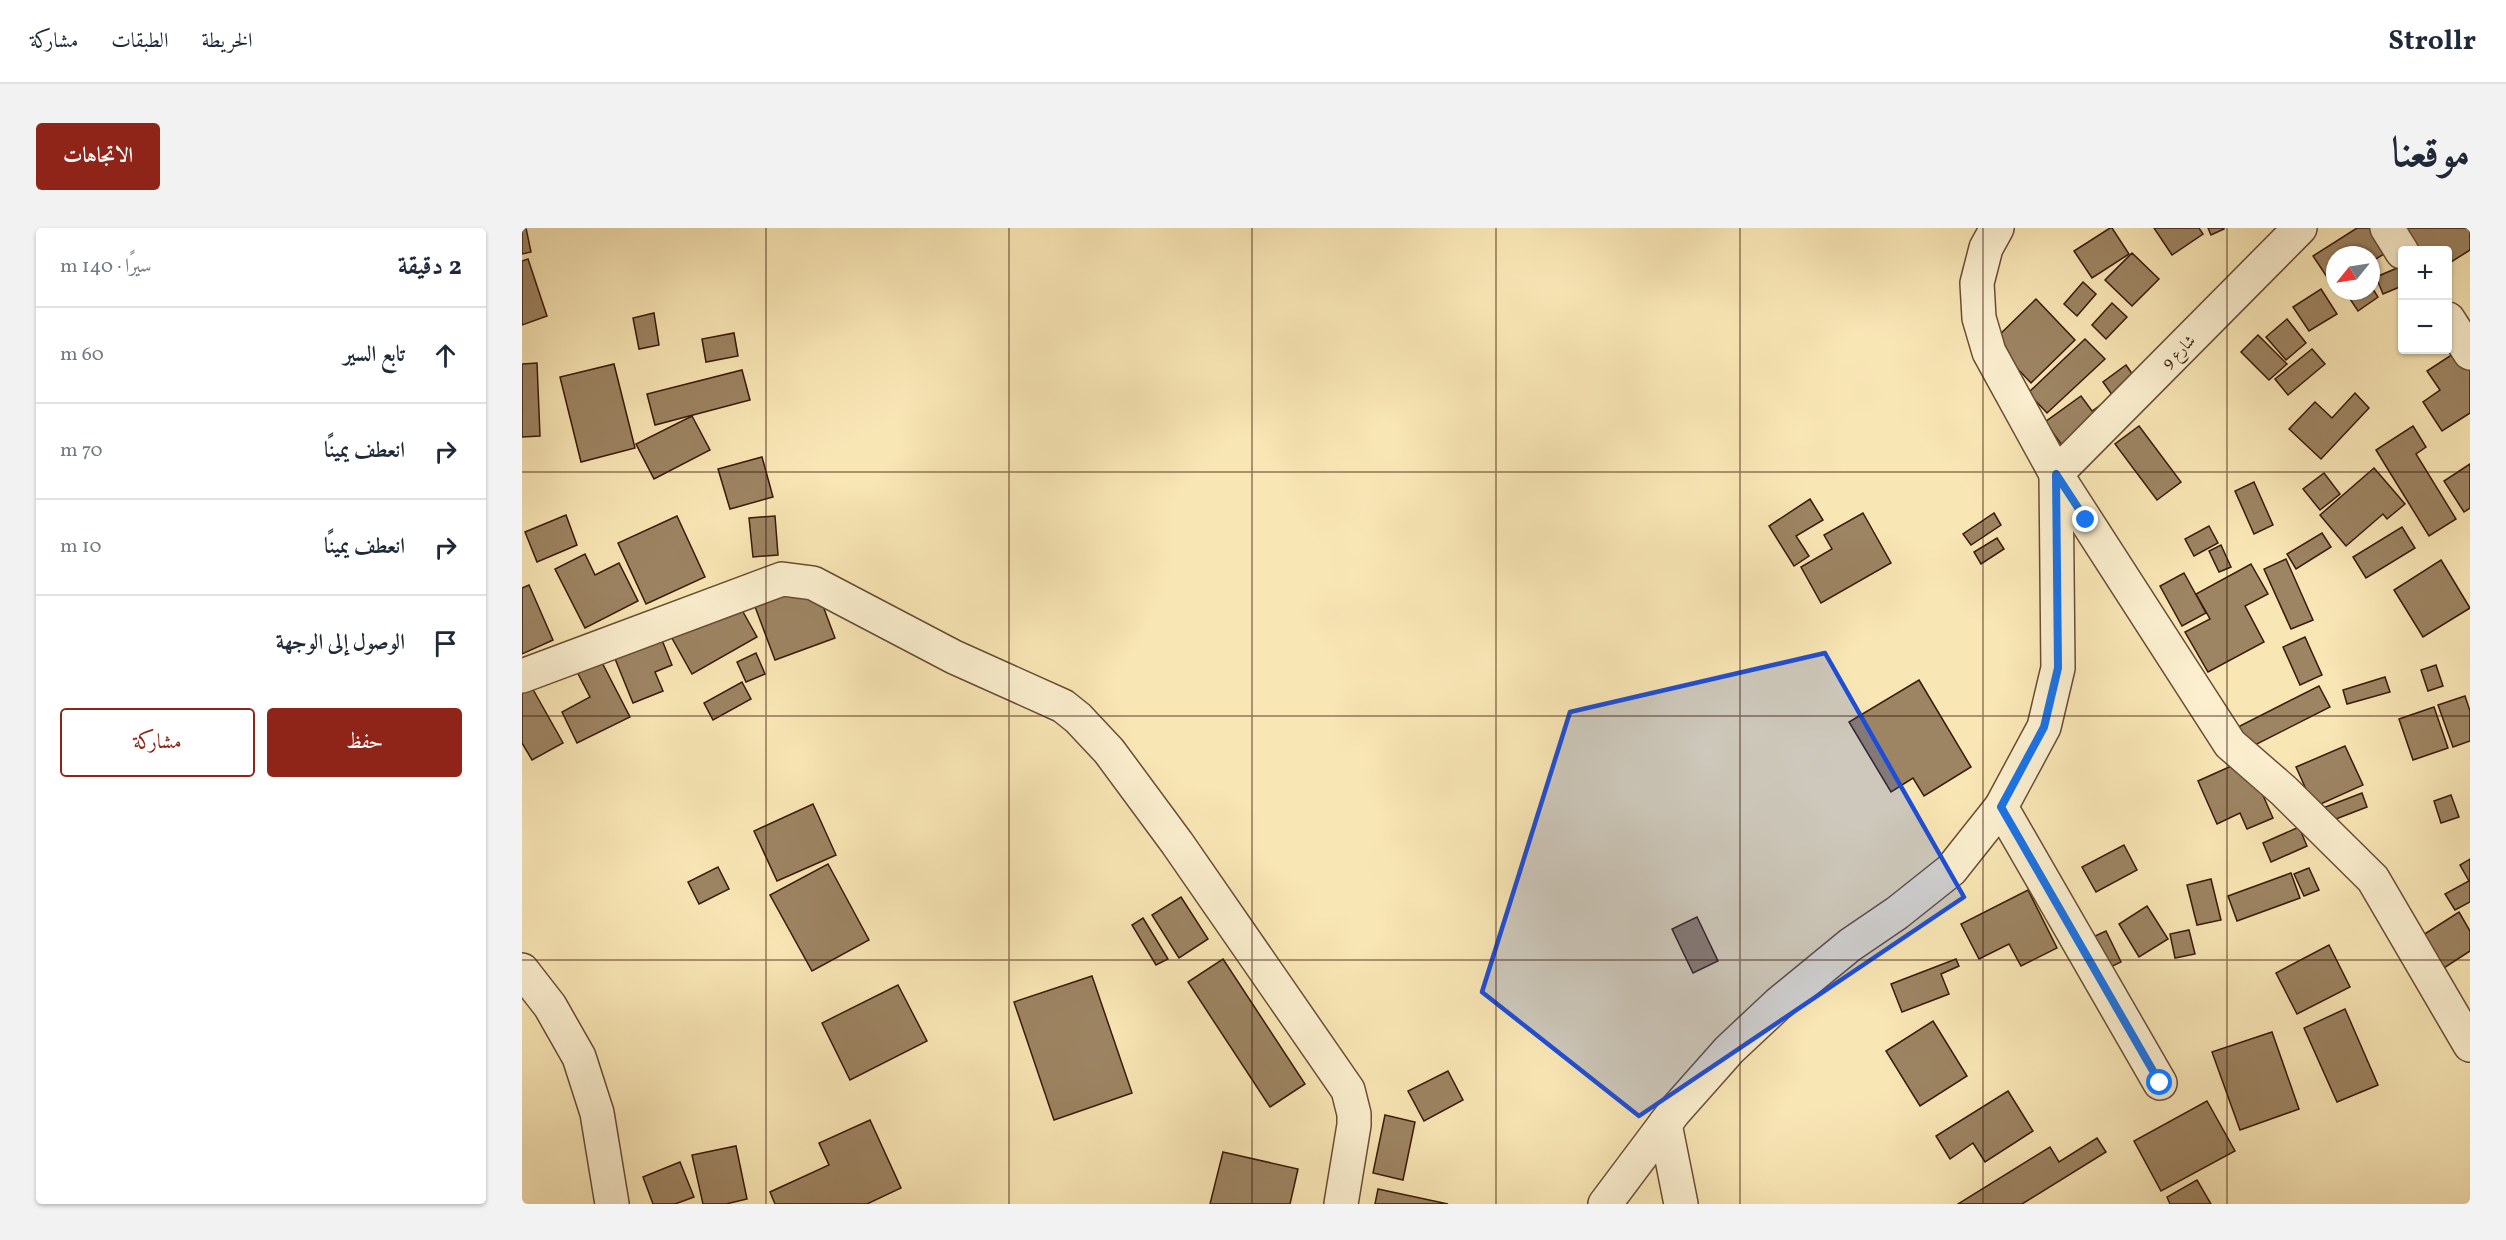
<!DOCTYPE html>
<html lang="ar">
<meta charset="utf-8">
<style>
body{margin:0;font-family:Vollkorn,Amiri,serif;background:#f2f2f3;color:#1f2937;direction:rtl}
.controls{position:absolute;right:18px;top:18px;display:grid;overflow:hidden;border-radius:6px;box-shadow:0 2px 4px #0004}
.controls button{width:54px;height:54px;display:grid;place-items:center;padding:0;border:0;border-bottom:2px solid #e0e1e3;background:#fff;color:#1f2937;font:30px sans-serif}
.compass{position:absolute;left:1804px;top:18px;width:54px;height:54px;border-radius:50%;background:#fff;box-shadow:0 2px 4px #0004;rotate:240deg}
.stop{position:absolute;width:18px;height:18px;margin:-14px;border:4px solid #1a73e8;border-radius:50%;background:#fff}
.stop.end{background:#1a73e8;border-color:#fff;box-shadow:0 2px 6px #0008}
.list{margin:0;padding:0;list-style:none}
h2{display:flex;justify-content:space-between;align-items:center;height:78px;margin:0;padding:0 24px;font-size:26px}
h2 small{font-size:20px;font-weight:400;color:#747a83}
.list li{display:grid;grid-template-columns:39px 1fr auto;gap:18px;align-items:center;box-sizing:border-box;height:96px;padding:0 24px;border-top:2px solid #e0e1e3}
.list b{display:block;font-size:22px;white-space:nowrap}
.list em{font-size:20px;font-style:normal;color:#747a83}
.actions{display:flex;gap:12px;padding:18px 24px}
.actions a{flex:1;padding:14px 0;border:2px solid #8f2418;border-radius:6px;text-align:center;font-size:21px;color:#8f2418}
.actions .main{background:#8f2418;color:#fff}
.icon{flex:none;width:33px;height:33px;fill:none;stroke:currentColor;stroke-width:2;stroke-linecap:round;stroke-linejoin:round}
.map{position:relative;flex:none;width:1948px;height:976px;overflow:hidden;direction:ltr;border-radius:6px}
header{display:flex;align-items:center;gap:36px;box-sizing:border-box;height:84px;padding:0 30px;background:#fff;border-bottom:2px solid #e0e1e3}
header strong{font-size:28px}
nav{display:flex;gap:33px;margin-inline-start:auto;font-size:21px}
.intro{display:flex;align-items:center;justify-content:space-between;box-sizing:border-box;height:144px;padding:0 36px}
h1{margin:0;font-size:42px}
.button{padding:15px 27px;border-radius:6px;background:#8f2418;color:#fff;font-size:21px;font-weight:700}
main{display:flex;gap:36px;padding:0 36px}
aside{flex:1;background:#fff;border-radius:6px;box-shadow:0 2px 4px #0004}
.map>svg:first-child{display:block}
</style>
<header>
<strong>Strollr</strong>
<nav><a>الخريطة</a><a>الطبقات</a><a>مشاركة</a></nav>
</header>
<div class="intro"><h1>موقعنا</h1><a class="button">الاتجاهات</a></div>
<main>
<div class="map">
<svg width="1948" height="976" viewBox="0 0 1948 976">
<rect width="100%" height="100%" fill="#f9e6b5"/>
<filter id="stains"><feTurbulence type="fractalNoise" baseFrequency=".00333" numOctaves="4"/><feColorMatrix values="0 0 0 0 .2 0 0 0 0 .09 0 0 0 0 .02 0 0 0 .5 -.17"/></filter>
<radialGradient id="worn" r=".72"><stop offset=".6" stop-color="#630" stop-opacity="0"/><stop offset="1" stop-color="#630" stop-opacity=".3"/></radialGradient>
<g fill="#9d8462" stroke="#391909" stroke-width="1.5">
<path d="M0,0H4L9,24L0,26Z"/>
<path d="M1588,0H1590L1607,26L1570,50L1552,23Z"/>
<path d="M1632,0H1677L1681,6L1650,27Z"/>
<path d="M1686,0H1702V1L1689,7Z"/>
<path d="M1835,0H1864L1875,18L1849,34V27H1813V57L1811,58L1791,28Z"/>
<path d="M1878,0H1948V22L1926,36V22H1897L1890,11Z"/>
<path d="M1610,25L1637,51L1610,78L1583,52Z"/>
<path d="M6,31L25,88L0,97V33Z"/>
<path d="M1880,38V58L1861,66L1854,49Z"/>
<path d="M1561,54L1574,66L1555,88L1542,76Z"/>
<path d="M1849,58L1856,69L1836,83L1828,71L1840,63H1849Z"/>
<path d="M1799,61L1815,86L1787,103L1771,79Z"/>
<path d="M1514,71L1553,112L1509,155L1470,114Z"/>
<path d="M1590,75L1605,89L1584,111L1570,97Z"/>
<path d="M132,85L137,117L117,121L111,90Z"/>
<path d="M1765,91L1784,115L1764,132L1744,109Z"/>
<path d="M212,105L216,128L184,134L180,111Z"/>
<path d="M1736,107L1765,136L1747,152L1719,124Z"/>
<path d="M1563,111L1583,131L1525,185L1506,165Z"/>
<path d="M1790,121L1803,136L1766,167L1753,151Z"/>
<path d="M1937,122L1948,139V185L1920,203L1901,174L1918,162L1905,143Z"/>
<path d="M15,135L18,208L0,209V136Z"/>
<path d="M92,136L113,220L59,234L38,149Z"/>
<path d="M1604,137L1627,170L1548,228L1523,194L1559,168L1570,183L1591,168L1581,154Z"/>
<path d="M220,142L228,172L133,197L125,166Z"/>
<path d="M1833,165L1847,180L1799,231L1767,201L1793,174L1810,190Z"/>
<path d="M170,188L188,222L132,251L114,216Z"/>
<path d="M1617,198L1659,254L1635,272L1593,216Z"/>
<path d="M1891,198L1904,219L1894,226L1934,291L1907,308L1854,222Z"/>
<path d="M240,229L251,269L208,281L196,241Z"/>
<path d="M1948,236V280L1942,284L1922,253Z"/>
<path d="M1852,240L1883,276L1865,291L1861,286L1824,318L1798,287Z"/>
<path d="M1802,245L1818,266L1798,282L1781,261Z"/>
<path d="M1732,254L1751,297L1732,306L1713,263Z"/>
<path d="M1288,271L1301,292L1274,308L1287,328L1272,338L1247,298Z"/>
<path d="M1341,285L1369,335L1299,375L1279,339L1310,321L1302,307Z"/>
<path d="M1472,285L1479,297L1449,317L1441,306Z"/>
<path d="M44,287L55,317L15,334L3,304Z"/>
<path d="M155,288L183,349L124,376L96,315Z"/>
<path d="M253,288L256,327L231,329L227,290Z"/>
<path d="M1687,298L1696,315L1672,328L1663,311Z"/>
<path d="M1880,299L1893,320L1844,350L1831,329Z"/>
<path d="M1800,305L1809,319L1774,341L1765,326Z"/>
<path d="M1475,310L1482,321L1459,336L1452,324Z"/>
<path d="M1699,317L1709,339L1697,344L1687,323Z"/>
<path d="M63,326L73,347L97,335L116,373L63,400L33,341Z"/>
<path d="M1764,331L1791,392L1769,401L1742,341Z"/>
<path d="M1919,332L1948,380L1901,409L1872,362Z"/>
<path d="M1729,336L1746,366L1723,378L1742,414L1686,444L1663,404L1688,391L1674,366Z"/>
<path d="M286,338L313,410L253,432L226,360Z"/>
<path d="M1662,345L1684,385L1660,398L1638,358Z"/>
<path d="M7,357L31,412L0,426V360Z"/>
<path d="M211,366L235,409L170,446L146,403Z"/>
<path d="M136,402L150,437L133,444L141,463L111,475L89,421Z"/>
<path d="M1783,409L1800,447L1778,457L1761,419Z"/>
<path d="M73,421L108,489L55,515L40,484L68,469L50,434Z"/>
<path d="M234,425L243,446L224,454L215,434Z"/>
<path d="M1914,437L1921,458L1906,463L1899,442Z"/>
<path d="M4,449L41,515L10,532L0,515V451Z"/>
<path d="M1863,449L1868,464L1825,476L1821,462Z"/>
<path d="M1397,452L1449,539L1402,568L1391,550L1369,564L1327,494Z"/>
<path d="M220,454L229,471L191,492L182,475Z"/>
<path d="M1797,458L1808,479L1719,524L1708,503Z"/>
<path d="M1943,468L1948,483V513L1931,519L1916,477Z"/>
<path d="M1912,479L1926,520L1891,532L1877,491Z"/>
<path d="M1823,518L1841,557L1792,579L1774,539Z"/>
<path d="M1725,531L1751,590L1725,601L1718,585L1695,596L1676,553Z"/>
<path d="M1840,565L1845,579L1806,594L1801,580Z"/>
<path d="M1929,567L1937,589L1919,595L1912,573Z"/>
<path d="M291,576L314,627L255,653L232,603Z"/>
<path d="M1777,599L1785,618L1749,634L1741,615Z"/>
<path d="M1602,617L1615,642L1574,664L1560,639Z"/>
<path d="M1948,631V674L1933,682L1923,666L1947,653L1938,637Z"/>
<path d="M306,636L347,712L290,743L248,667Z"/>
<path d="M196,639L207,661L177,676L166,654Z"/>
<path d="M1787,640L1797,662L1782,668L1772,646Z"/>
<path d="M1769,645L1778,670L1715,693L1706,668Z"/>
<path d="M1689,651L1699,692L1675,697L1665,657Z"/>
<path d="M1506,662L1535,720L1499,738L1487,716L1457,731L1439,696Z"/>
<path d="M659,669L686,711L657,730L630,687Z"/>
<path d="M1625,678L1646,711L1617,729L1597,696Z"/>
<path d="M1937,684L1948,703V723L1922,740L1901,707Z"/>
<path d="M1175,689L1196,733L1171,745L1150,701Z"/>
<path d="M621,690L646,731L634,737L610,697Z"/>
<path d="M1667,702L1673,726L1653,730L1648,706Z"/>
<path d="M1584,703L1599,734L1578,744L1562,713Z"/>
<path d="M1807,717L1828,759L1775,786L1754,745Z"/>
<path d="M701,731L783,856L748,879L666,754Z"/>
<path d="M1434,731L1437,738L1419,746L1427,766L1380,784L1369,756Z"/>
<path d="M570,748L610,865L532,892L492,774Z"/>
<path d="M376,757L405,813L328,852L300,795Z"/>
<path d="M1823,781L1856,857L1815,874L1782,800Z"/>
<path d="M1411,793L1445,848L1398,878L1364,823Z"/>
<path d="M1750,804L1777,881L1718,902L1690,824Z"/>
<path d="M926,843L941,872L902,893L886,863Z"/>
<path d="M1486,863L1511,903L1463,934L1451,915L1428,931L1414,908Z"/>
<path d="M1685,873L1713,923L1639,963L1612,913Z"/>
<path d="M863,887L893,894L881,952L851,945Z"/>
<path d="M348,892L379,960L345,976H253L248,964L307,937L297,915Z"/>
<path d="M1575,910L1584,924L1500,976H1436L1528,919L1537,934Z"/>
<path d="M214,918L225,971L204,976H181L170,927Z"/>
<path d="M701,924L776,941L768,976H688Z"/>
<path d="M158,934L172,969L153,976H131L121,949Z"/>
<path d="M1675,952L1689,976H1648L1645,969Z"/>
<path d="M856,961L926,976H853Z"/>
</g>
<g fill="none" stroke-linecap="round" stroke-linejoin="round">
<g stroke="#694c34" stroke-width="36">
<g id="minor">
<path d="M1475,0L1464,20L1455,55L1457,90L1467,124L1534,246L1708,516L1762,563L1851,651L1948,817"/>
<path d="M1865,0L1880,24"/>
<path d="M1926,91L1948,125"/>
<path d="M0,448L260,351L291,355L432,429L541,478L556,490L587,523L655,615L826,862L832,886V897L819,976"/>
<path d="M1479,579L1638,855"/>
<path d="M0,742L28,778L57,829L75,885L90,976"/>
<path d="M1143,896L1159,976"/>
<path d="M1083,976L1152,884L1207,822L1256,776L1328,717L1375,685L1429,642L1479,579L1522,499L1536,440L1534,246L1778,0"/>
</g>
</g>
<use href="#minor" stroke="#fbefcf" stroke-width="33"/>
</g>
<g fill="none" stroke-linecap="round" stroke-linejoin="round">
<path stroke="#1a73e8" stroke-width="8" d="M1564,292L1534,246L1536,440L1522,499L1479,579L1638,855"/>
</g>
<path fill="#1d4ed8" fill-opacity="0.2" stroke="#1d4ed8" stroke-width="4.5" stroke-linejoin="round" d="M1303,425L1442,669L1117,888L960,764L1048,484Z"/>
<path fill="none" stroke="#391909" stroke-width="1.5" stroke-opacity="0.55" d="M244,0V976M487,0V976M730,0V976M974,0V976M1218,0V976M1461,0V976M1705,0V976M0,244H1948M0,488H1948M0,732H1948"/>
<g text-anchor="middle" stroke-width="4.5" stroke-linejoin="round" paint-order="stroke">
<g font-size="16" fill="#391909" stroke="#fbefcf">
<text transform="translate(1656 123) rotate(-45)" y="6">شارع 9</text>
</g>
</g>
<rect width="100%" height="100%" filter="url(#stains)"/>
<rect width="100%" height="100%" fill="url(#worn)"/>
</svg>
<div class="controls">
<button>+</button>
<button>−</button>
</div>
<svg class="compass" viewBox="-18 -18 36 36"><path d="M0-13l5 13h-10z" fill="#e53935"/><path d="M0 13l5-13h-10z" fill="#747a83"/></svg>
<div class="stop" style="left:1638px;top:855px"></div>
<div class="stop end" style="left:1564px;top:292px"></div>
</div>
<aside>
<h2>2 دقيقة<small>سيرًا · 140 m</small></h2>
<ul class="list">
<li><svg class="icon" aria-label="ahead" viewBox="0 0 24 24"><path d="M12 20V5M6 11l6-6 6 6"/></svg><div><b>تابع السير</b></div><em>60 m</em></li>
<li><svg class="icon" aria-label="right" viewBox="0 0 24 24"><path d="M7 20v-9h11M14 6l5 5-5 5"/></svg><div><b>انعطف يمينًا</b></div><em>70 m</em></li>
<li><svg class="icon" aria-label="right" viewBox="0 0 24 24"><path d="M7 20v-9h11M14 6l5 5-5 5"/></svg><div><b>انعطف يمينًا</b></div><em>10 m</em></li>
<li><svg class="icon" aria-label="arrive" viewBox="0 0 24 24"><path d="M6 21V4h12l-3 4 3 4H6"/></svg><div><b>الوصول إلى الوجهة</b></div></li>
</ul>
<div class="actions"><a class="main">حفظ</a><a>مشاركة</a></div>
</aside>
</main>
